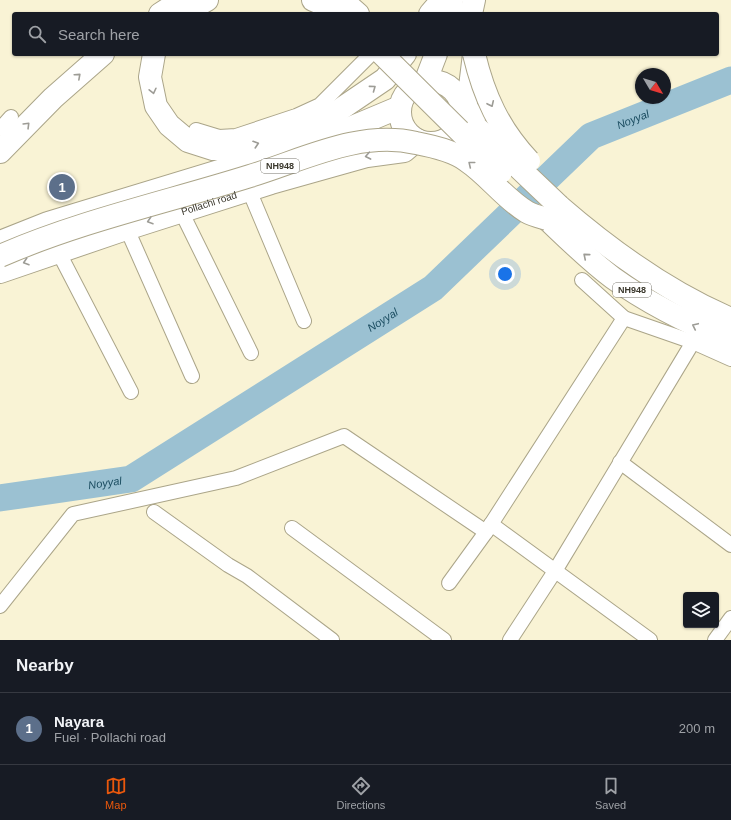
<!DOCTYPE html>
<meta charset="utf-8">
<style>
body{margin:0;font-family:Arial,sans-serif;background:#242831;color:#f1f3f6}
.controls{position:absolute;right:12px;bottom:12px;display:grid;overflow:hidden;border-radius:4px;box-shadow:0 1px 3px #0004}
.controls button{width:36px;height:36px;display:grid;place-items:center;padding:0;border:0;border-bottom:1px solid #363941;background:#171b24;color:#f1f3f6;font:20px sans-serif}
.compass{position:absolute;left:635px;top:68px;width:36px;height:36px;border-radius:50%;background:#171b24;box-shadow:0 1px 3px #0004;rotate:128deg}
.you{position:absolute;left:505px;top:274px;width:14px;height:14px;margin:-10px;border:3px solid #fff;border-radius:50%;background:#1a73e8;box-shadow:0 0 0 6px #1a73e833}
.badge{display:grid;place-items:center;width:26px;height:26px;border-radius:50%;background:#ea580c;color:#fff;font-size:13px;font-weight:700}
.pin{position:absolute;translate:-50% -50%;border:2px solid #fff;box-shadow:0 1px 4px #0006}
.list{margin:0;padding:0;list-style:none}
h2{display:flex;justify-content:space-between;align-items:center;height:52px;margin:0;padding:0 16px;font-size:17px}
h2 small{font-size:13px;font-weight:400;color:#9ea1a6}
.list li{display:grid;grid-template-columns:26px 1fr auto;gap:12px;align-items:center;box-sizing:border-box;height:72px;padding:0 16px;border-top:1px solid #363941}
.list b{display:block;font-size:15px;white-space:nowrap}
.list p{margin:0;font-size:13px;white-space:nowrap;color:#9ea1a6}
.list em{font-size:13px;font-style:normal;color:#9ea1a6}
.icon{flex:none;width:22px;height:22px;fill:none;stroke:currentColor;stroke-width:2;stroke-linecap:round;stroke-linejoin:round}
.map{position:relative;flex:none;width:731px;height:640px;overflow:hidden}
.search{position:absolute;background:#171b24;box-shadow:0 1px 3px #0004;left:12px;right:12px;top:12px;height:44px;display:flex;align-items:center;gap:10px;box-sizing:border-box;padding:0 14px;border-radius:4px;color:#9ea1a6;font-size:15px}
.sheet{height:124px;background:#171b24}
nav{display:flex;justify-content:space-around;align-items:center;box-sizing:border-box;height:56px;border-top:1px solid #363941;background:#171b24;font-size:11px;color:#9ea1a6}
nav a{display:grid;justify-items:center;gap:2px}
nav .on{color:#ea580c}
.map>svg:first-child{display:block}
</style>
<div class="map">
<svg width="731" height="640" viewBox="0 0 731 640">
<rect width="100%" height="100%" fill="#f9f3d5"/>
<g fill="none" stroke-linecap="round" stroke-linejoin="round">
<path stroke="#9bc1d2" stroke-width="27" id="s1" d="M0,498L131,479L433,288L591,136L731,80"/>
<g stroke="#aba589" stroke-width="16">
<g id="street">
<path d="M0,129L11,117"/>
<path d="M196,130L219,137L236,136L296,116L320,105L371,54"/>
<path d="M249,190L304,321"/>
<path d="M181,211L251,353"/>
<path d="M127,229L192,376"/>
<path d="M58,251L131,392"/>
<path d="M582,280L624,318L693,342L731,359"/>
<path d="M620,462L731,545"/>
<path d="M154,512L228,565L247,576L332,640"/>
<path d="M491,524L650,640"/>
<path d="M292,528L444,640"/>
<path d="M449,583L486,532"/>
<path d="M0,606L73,514L236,478L344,436L486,532L624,318"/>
<path d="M510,640L555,571L693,342"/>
<path d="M715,640L731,618"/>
</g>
</g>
<g stroke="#aba589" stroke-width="24">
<g id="primary">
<path d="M450,14L452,0"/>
<path d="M474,54L469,95L464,106L495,138"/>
<path d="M426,80L436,54"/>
<circle cx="431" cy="112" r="31"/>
<path d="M0,242L48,223L295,148L331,136L400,107"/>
<path id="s2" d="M0,272L120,231L271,183L367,156L404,151L417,140"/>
</g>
</g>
<g stroke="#aba589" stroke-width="24">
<g id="highway">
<path d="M313,0L327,6L339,14"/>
<path d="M342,0L358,14"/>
<path d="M160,14L182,0"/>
<path d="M182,14L207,0"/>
<path d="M430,14L442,0"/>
<path d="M471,14L474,0"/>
<path d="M154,54L150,77L156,106L169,125L188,141L213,149H239L306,128L326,119L385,79L405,54"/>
<path d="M0,152L53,98L103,54"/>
<path d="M559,206C611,251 667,292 731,319"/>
<path d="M547,219C568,239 589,260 613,278C649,304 690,324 731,341"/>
</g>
</g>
<use href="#street" stroke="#fff" stroke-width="14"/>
<use href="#primary" stroke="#fff" stroke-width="22"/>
<use href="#highway" stroke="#fff" stroke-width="22"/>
<g stroke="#aba589" stroke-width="24" stroke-linecap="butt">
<g id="highway-bridge">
<path d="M382,54L501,172"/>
<path d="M474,54C484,96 499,129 529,161"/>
<path d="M477,128L559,206"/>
<path d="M0,256C80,221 167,202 250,176C303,160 359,130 416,143C432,146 454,151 467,161C488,175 505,199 527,212C532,215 540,217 547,219"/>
</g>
</g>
<use href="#highway-bridge" stroke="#fff" stroke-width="22"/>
</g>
<defs><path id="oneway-chevron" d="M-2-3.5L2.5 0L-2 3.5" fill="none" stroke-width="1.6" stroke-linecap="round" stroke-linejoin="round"/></defs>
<g stroke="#9d9c96">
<use href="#oneway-chevron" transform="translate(78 76) rotate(-42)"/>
<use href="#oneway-chevron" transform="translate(373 88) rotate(-36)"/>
<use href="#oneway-chevron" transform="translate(153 91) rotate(77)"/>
<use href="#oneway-chevron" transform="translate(491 104) rotate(65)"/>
<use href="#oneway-chevron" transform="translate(27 125) rotate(-45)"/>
<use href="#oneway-chevron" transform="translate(256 144) rotate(-18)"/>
<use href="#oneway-chevron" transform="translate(368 156) rotate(169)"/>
<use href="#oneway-chevron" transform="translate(471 164) rotate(-141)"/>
<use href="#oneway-chevron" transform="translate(150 221) rotate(162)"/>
<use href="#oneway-chevron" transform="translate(586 256) rotate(-140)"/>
<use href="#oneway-chevron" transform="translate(26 262) rotate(162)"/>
<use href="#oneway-chevron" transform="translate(695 326) rotate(-155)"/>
</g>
<g text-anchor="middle" stroke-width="3" stroke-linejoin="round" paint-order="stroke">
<g fill="#fff" stroke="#76746c" stroke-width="1">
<rect x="261" y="159" width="38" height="14" rx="3"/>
<rect x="613" y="283" width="38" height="14" rx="3"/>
</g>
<g font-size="9" font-weight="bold" fill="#3b382d">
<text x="280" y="169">NH948</text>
<text x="632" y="293">NH948</text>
</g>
<g font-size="10" fill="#3b382d" stroke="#fff">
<text dy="4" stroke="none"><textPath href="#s2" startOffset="220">Pollachi road</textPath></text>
</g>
<g font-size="11" font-style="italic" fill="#1a4c60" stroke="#fff">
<text dy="4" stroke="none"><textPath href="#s1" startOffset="754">Noyyal</textPath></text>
<text dy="4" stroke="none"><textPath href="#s1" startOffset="430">Noyyal</textPath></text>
<text dy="4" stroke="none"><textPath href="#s1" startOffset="106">Noyyal</textPath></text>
</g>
</g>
</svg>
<div class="controls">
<button><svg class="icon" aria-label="layers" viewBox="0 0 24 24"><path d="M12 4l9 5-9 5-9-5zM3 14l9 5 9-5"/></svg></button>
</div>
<svg class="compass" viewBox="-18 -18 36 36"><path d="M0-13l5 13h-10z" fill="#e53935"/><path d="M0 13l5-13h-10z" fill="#9ea1a6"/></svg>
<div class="you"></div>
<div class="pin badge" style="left:62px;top:187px;background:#5c6f8a">1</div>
<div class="search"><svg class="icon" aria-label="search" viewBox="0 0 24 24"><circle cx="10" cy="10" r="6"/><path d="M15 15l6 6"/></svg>Search here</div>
</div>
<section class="sheet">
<h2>Nearby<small></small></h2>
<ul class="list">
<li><span class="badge" style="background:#5c6f8a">1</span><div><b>Nayara</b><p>Fuel · Pollachi road</p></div><em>200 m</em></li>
</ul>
</section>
<nav>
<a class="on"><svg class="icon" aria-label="map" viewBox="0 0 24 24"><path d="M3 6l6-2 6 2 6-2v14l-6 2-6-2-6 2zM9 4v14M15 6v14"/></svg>Map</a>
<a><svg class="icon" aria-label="directions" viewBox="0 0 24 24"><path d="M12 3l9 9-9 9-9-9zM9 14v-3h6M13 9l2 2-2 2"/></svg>Directions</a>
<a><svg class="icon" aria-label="saved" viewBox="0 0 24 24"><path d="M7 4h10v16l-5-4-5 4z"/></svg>Saved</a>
</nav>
